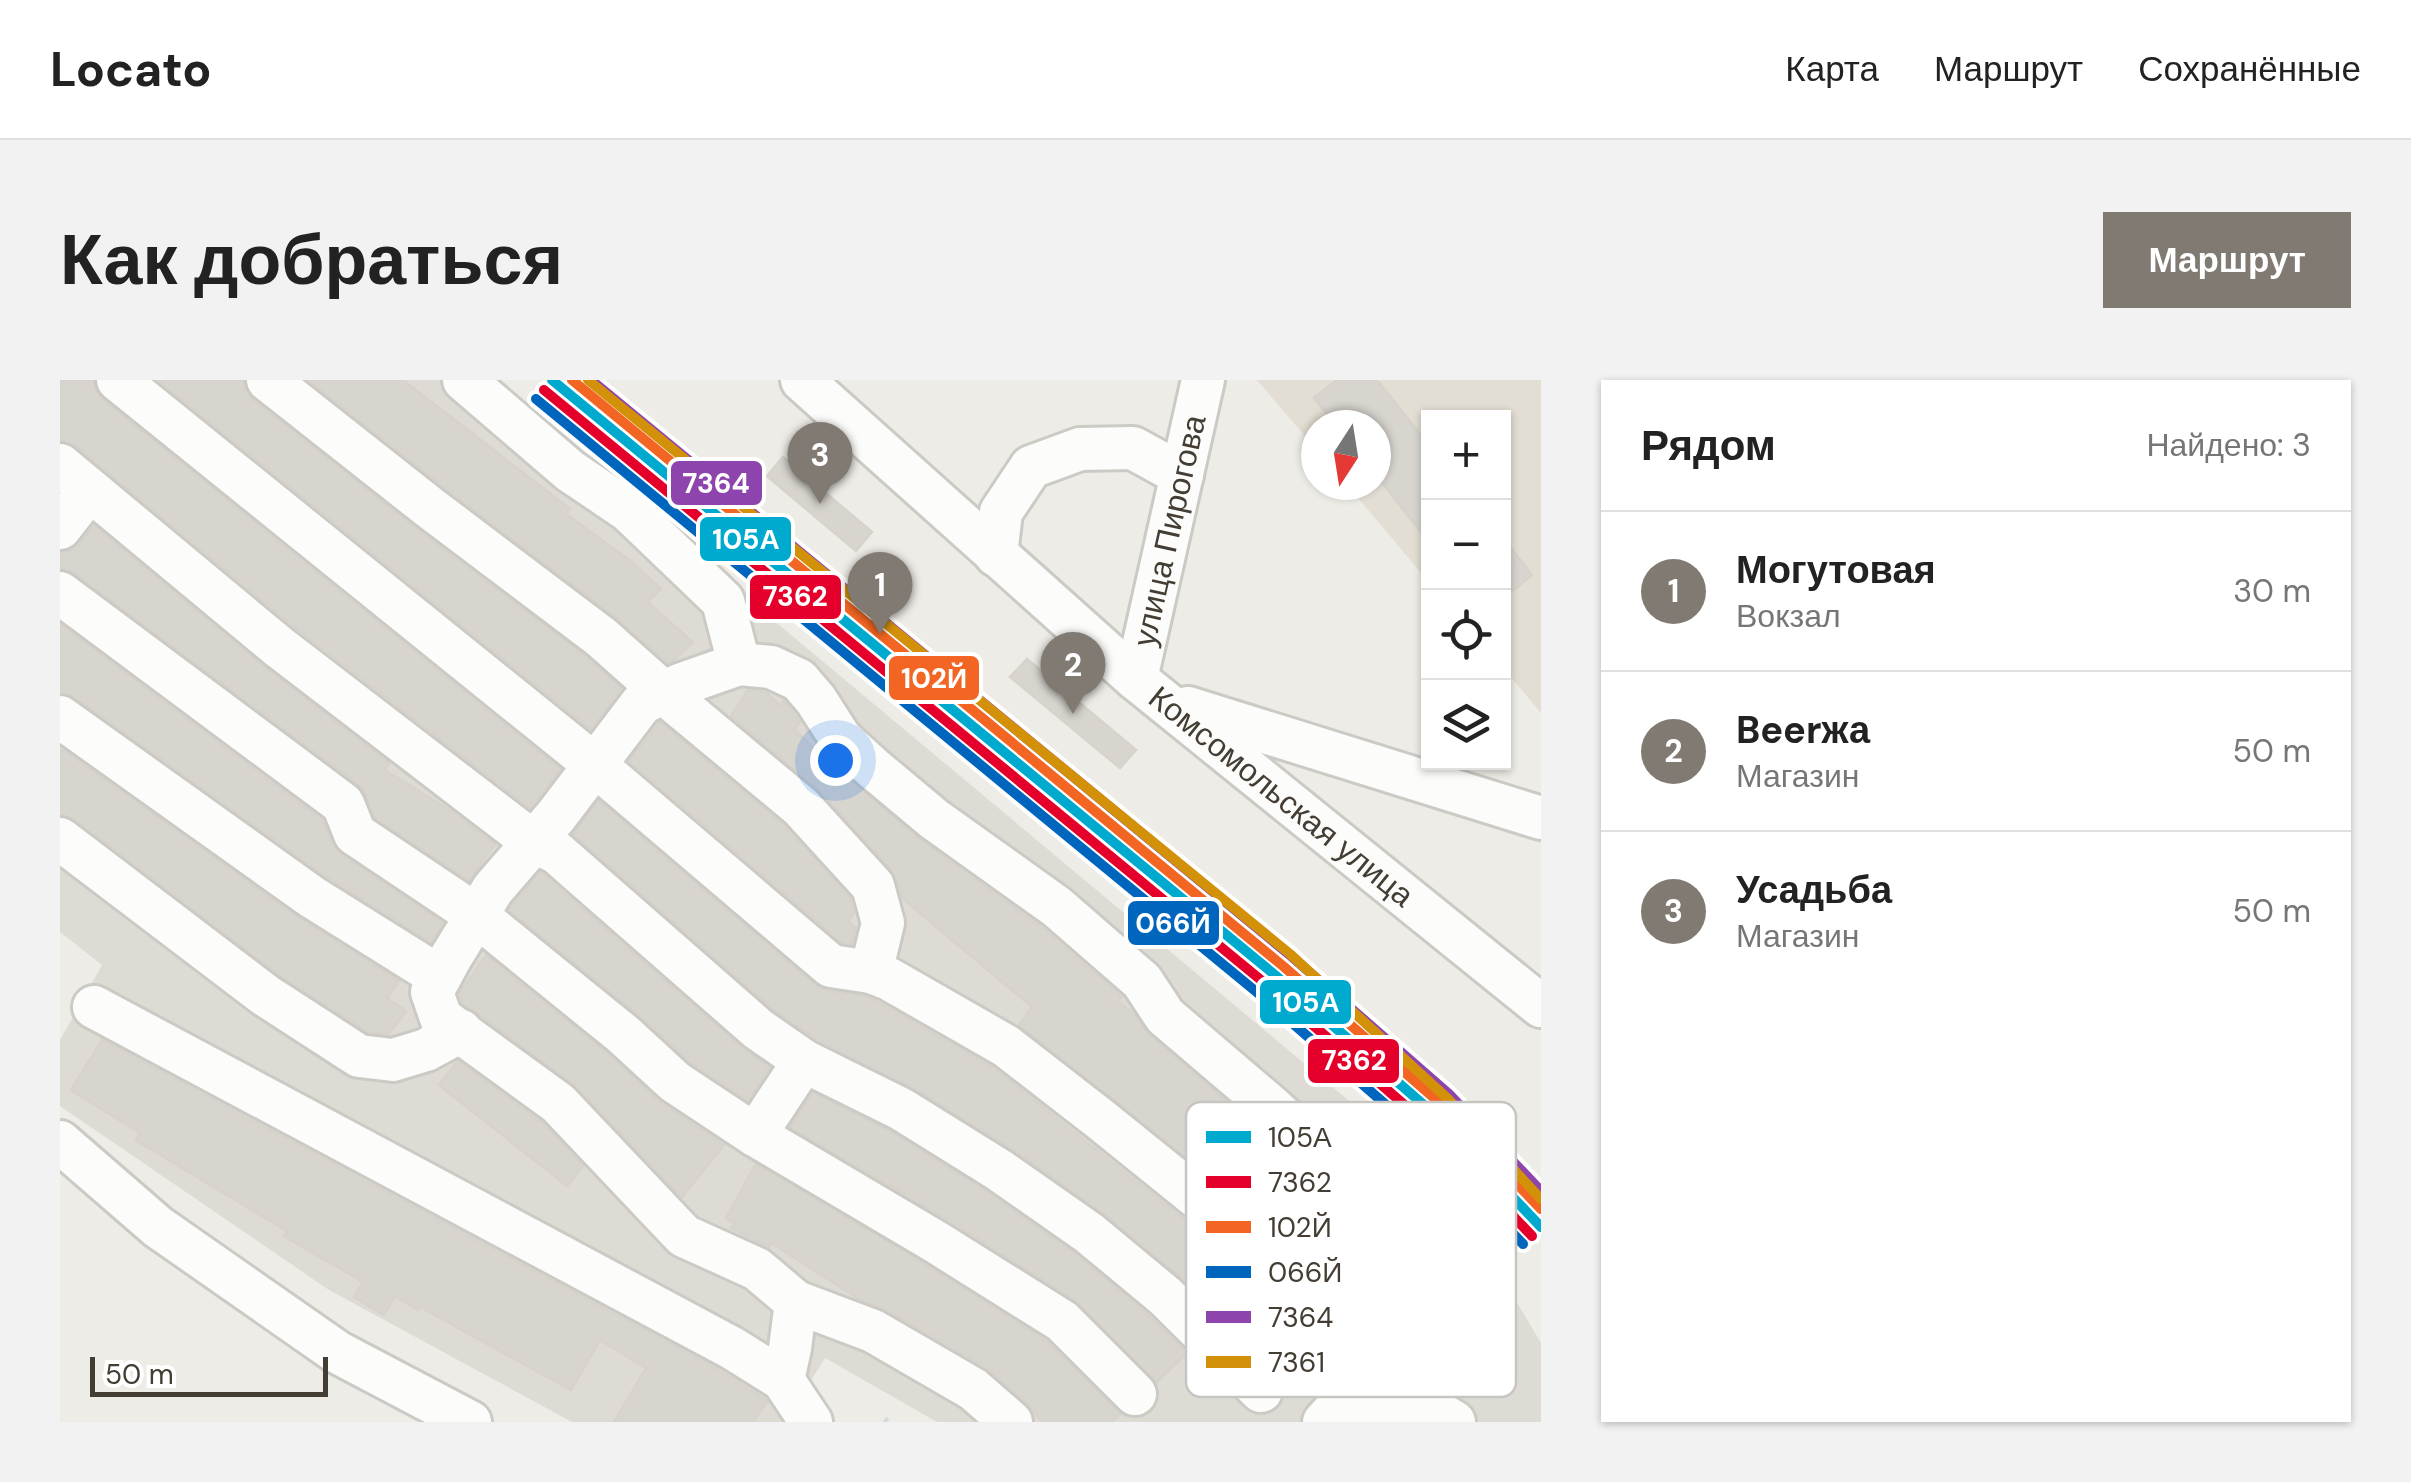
<!DOCTYPE html>
<html lang="ru">
<meta charset="utf-8">
<style>
body{margin:0;font-family:"DM Sans",sans-serif;background:#f2f2f2;color:#222}
.controls{position:absolute;right:30px;top:30px;display:grid;overflow:hidden;border-radius:0px;box-shadow:0 2px 8px #0004}
.controls button{width:90px;height:90px;display:grid;place-items:center;padding:0;border:0;border-bottom:2px solid #e0e0e0;background:#fff;color:#222;font:50px sans-serif}
.compass{position:absolute;left:1241px;top:30px;width:90px;height:90px;border-radius:50%;background:#fff;box-shadow:0 2px 8px #0004;rotate:192deg}
.scale{position:absolute;left:30px;bottom:25px;width:238px;box-sizing:border-box;padding-left:10px;border:5px solid #443d33;border-top:0;font-size:28px;line-height:35px;white-space:nowrap;color:#443d33;-webkit-text-stroke:8px #fff;paint-order:stroke}
.you{position:absolute;left:775px;top:380px;width:35px;height:35px;margin:-25px;border:8px solid #fff;border-radius:50%;background:#1a73e8;box-shadow:0 0 0 15px #1a73e833}
.badge{display:grid;place-items:center;width:65px;height:65px;border-radius:50%;background:#807a72;color:#fff;font-size:32px;font-weight:700}
.pin{position:absolute;translate:-50% -82px;filter:drop-shadow(0 2px 5px #0008)}
.pin::after{content:'';position:absolute;top:52px;width:35px;height:30px;background:inherit;clip-path:polygon(0 0,100% 0,50% 100%)}
.list{margin:0;padding:0;list-style:none}
h2{display:flex;justify-content:space-between;align-items:center;height:130px;margin:0;padding:0 40px;font-size:42px}
h2 small{font-size:32px;font-weight:400;color:#767676}
.list li{display:grid;grid-template-columns:65px 1fr auto;gap:30px;align-items:center;box-sizing:border-box;height:160px;padding:0 40px;border-top:2px solid #e0e0e0}
.list b{display:block;font-size:38px;white-space:nowrap}
.list p{margin:0;font-size:32px;white-space:nowrap;color:#767676}
.list em{font-size:32px;font-style:normal;color:#767676}
.icon{flex:none;width:55px;height:55px;fill:none;stroke:currentColor;stroke-width:2;stroke-linecap:round;stroke-linejoin:round}
.map{position:relative;flex:none;width:1481px;height:1042px;overflow:hidden;border-radius:0px}
header{display:flex;align-items:center;gap:60px;box-sizing:border-box;height:140px;padding:0 50px;background:#fff;border-bottom:2px solid #e0e0e0}
header strong{font-size:48px}
nav{display:flex;gap:55px;margin-inline-start:auto;font-size:35px}
.intro{display:flex;align-items:center;justify-content:space-between;box-sizing:border-box;height:240px;padding:0 60px}
h1{margin:0;font-size:70px}
.button{padding:25px 45px;border-radius:0px;background:#807a72;color:#fff;font-size:35px;font-weight:700}
main{display:flex;gap:60px;padding:0 60px}
aside{flex:1;background:#fff;border-radius:0px;box-shadow:0 2px 8px #0004}
.map>svg:first-child{display:block}
</style>
<header>
<strong>Locato</strong>
<nav><a>Карта</a><a>Маршрут</a><a>Сохранённые</a></nav>
</header>
<div class="intro"><h1>Как добраться</h1><a class="button">Маршрут</a></div>
<main>
<div class="map">
<svg width="1481" height="1042" viewBox="0 0 1481 1042">
<rect width="100%" height="100%" fill="#eeece6"/>
<path fill="#e3ded3" d="M1197,0H1481V333L1444,289V38H1368V201L1287,105H1316V45H1256V69Z"/>
<path fill="#dedbd5" d="M0,0H418L597,143L1384,800L1481,963V1042H877L765,978L725,1042H512L269,910L0,726V660L42,585L0,552Z"/>
<g fill="#d8d5cf" stroke="#d7d3cc" stroke-width="2.5">
<path d="M0,0H34L35,10L42,19L500,389L470,428L235,247L16,66L0,61Z"/>
<path d="M98,0H184L185,10L193,20L354,147L525,276L562,309L531,349Z"/>
<path d="M248,0H343L510,129L506,134L572,182L601,209L587,222L633,262L614,280L608,283L556,237L384,107Z"/>
<path d="M1277,0H1317L1368,64V161L1316,95V45H1276L1254,18Z"/>
<path d="M723,77L812,152L796,171L707,96Z"/>
<path d="M34,146L203,286L329,383L325,390L394,433L435,464L409,500L315,438L306,415L298,404L15,193L0,188V172L10,171L19,164Z"/>
<path d="M1444,159L1472,195L1444,218Z"/>
<path d="M0,244L262,440L272,463L281,475L383,543L371,562L266,496L15,317L0,312Z"/>
<path d="M967,279L1076,370L1060,388L950,297Z"/>
<path d="M688,310L707,313L720,326L724,321L740,342L734,349L754,369L858,458L981,547L1062,617L1058,621L1074,634L1089,655L1197,748L1257,803L1218,850L959,645L972,627L843,519L837,499L831,489L759,410L671,336Z"/>
<path d="M600,342L724,445L790,518L794,533L788,542L796,547L792,564L782,562L569,381Z"/>
<path d="M0,368L237,537L339,601L327,618L346,631L329,654L308,652L219,595L15,439L0,434Z"/>
<path d="M539,421L755,605L767,611L805,616L818,622L932,687L1205,904L1262,954L1221,996L1122,898L1043,833L953,769L854,708L757,659L713,629L513,454Z"/>
<path d="M480,492L682,668L710,688L688,720L630,682L580,636L449,530Z"/>
<path d="M426,575L548,674L598,721L664,765L622,817L516,706L402,622L399,614Z"/>
<path d="M42,660L659,990L707,1021L693,1042H554L586,988L540,960L511,1010L360,927L358,930L335,916L324,935L294,917L303,902L224,856L227,851L76,760L80,753L11,710Z"/>
<path d="M398,681L481,742L523,786L507,806L379,705Z"/>
<path d="M753,713L829,751L925,811L1014,873L1088,935L1127,973L1096,1003L1015,920L889,840L730,747Z"/>
<path d="M696,784L863,883L986,961L1061,1034L1052,1042H982L967,1023L926,987L825,929L801,920L711,863L709,867L671,848L675,844L666,838Z"/>
</g>
<g fill="none" stroke-linecap="round" stroke-linejoin="round">
<g stroke="#cccac4" stroke-width="48">
<g id="minor">
<path d="M58,0L535,385L771,586L811,592L829,599L946,666L1040,739L1221,885"/>
<path d="M208,0L369,127L541,257L604,313L741,427L813,506L823,543L811,592"/>
<path d="M404,0L510,91L569,131L663,221L679,284"/>
<path id="s1" d="M742,0L1076,299L1481,626"/>
<path d="M0,85L219,267L473,462L496,472L698,649L744,681L841,729L939,790L1029,853L1105,916L1201,1011"/>
<path d="M0,148L29,111"/>
<path d="M936,175L941,132L971,87L1020,69L1073,68L1122,95"/>
<path d="M0,213L283,424L295,454L416,535L564,655L615,702L695,755"/>
<path id="s2" d="M1076,299L1143,0"/>
<path d="M1128,328L1481,438"/>
<path d="M0,337L252,517L380,597"/>
<path d="M0,459L205,615L299,676L333,680L366,670L401,651"/>
<path d="M34,627L672,968L723,1000L751,1042"/>
<path d="M744,681L695,755L876,862L1002,941L1075,1014"/>
<path d="M0,762L98,847L277,972L410,1042"/>
<path d="M1291,801L1323,804L1423,886"/>
<path d="M736,922L813,951L913,1009L951,1042"/>
<path d="M723,1000L730,968L736,922L697,889L624,856L498,723L381,638L372,612L391,577L433,509L496,436L582,323L622,304L679,284L711,287L739,300L756,320L781,359L813,388L874,439L997,527L1082,601L1105,636L1214,729L1291,801L1221,885L1296,951"/>
<path d="M1264,1042L1276,1029L1370,1028L1394,1042"/>
</g>
</g>
<use href="#minor" stroke="#fcfcfb" stroke-width="42"/>
<path stroke="#d8d8d7" stroke-width="8" stroke-dasharray="12 12" stroke-linecap="butt" d="M824,1040L827,1042"/>
<g stroke="#fff" stroke-width="18">
<path id="rail-1" d="M492,0L1215,595L1373,733L1481,847"/>
</g>
<g stroke="#fff" stroke-width="18">
<path id="rail-2" d="M484,10L1207,605L1364,742L1472,856"/>
</g>
<g stroke="#fff" stroke-width="18">
<path id="rail-3" d="M512,0L1223,586L1381,724L1481,829"/>
</g>
<g stroke="#fff" stroke-width="18">
<path id="rail-4" d="M476,19L1199,614L1356,751L1463,864"/>
</g>
<g stroke="#fff" stroke-width="18">
<path id="rail-5" d="M531,0L1231,576L1389,714L1481,811"/>
</g>
<g stroke="#fff" stroke-width="18">
<path id="rail-6" d="M528,0L1230,574L1388,719L1481,819"/>
</g>
<use href="#rail-1" stroke="#00a9ce" stroke-width="10"/>
<use href="#rail-2" stroke="#e4002b" stroke-width="10"/>
<use href="#rail-3" stroke="#f26522" stroke-width="10"/>
<use href="#rail-4" stroke="#0065bd" stroke-width="10"/>
<use href="#rail-5" stroke="#8e44ad" stroke-width="10"/>
<use href="#rail-6" stroke="#d3910a" stroke-width="10"/>
</g>
<g text-anchor="middle" stroke-width="8" stroke-linejoin="round" paint-order="stroke">
<g font-size="32" fill="#443d33" stroke="#fff">
<text dy="11" stroke="none"><textPath href="#s2" startOffset="152">улица Пирогова</textPath></text>
<text dy="11" stroke="none"><textPath href="#s1" startOffset="635">Комсомольская улица</textPath></text>
</g>
</g>
<rect x="1126" y="722" width="330" height="295" rx="15" fill="#fff" stroke="#c7c5c2" stroke-width="2.5"/>
<rect x="1146" y="751" width="45" height="12" fill="#00a9ce"/>
<rect x="1146" y="796" width="45" height="12" fill="#e4002b"/>
<rect x="1146" y="841" width="45" height="12" fill="#f26522"/>
<rect x="1146" y="886" width="45" height="12" fill="#0065bd"/>
<rect x="1146" y="931" width="45" height="12" fill="#8e44ad"/>
<rect x="1146" y="976" width="45" height="12" fill="#d3910a"/>
<g font-size="28" fill="#443d33">
<text x="1208" y="767">105А</text>
<text x="1208" y="812">7362</text>
<text x="1208" y="857">102Й</text>
<text x="1208" y="902">066Й</text>
<text x="1208" y="947">7364</text>
<text x="1208" y="992">7361</text>
</g>
<g stroke="#fff" stroke-width="4">
<rect x="609" y="79" width="95" height="48" rx="10" fill="#8e44ad"/>
<rect x="638" y="135" width="95" height="48" rx="10" fill="#00a9ce"/>
<rect x="688" y="193" width="95" height="48" rx="10" fill="#e4002b"/>
<rect x="827" y="274" width="94" height="48" rx="10" fill="#f26522"/>
<rect x="1066" y="519" width="95" height="48" rx="10" fill="#0065bd"/>
<rect x="1198" y="598" width="95" height="48" rx="10" fill="#00a9ce"/>
<rect x="1246" y="657" width="95" height="48" rx="10" fill="#e4002b"/>
</g>
<g font-size="28" text-anchor="middle" font-weight="bold" fill="#fff">
<text x="656" y="113">7364</text>
<text x="686" y="169">105А</text>
<text x="735" y="226">7362</text>
<text x="874" y="308">102Й</text>
<text x="1113" y="553">066Й</text>
<text x="1246" y="632">105А</text>
<text x="1294" y="690">7362</text>
</g>
</svg>
<div class="controls">
<button>+</button>
<button>−</button>
<button><svg class="icon" aria-label="locate" viewBox="0 0 24 24"><circle cx="12" cy="12" r="6"/><path d="M12 2v4M12 18v4M2 12h4M18 12h4"/></svg></button>
<button><svg class="icon" aria-label="layers" viewBox="0 0 24 24"><path d="M12 4l9 5-9 5-9-5zM3 14l9 5 9-5"/></svg></button>
</div>
<svg class="compass" viewBox="-18 -18 36 36"><path d="M0-13l5 13h-10z" fill="#e53935"/><path d="M0 13l5-13h-10z" fill="#767676"/></svg>
<div class="scale">50 m</div>
<div class="you"></div>
<div class="pin badge" style="left:820px;top:254px">1</div>
<div class="pin badge" style="left:1013px;top:334px">2</div>
<div class="pin badge" style="left:760px;top:124px">3</div>
</div>
<aside>
<h2>Рядом<small>Найдено: 3</small></h2>
<ul class="list">
<li><span class="badge">1</span><div><b>Могутовая</b><p>Вокзал</p></div><em>30 m</em></li>
<li><span class="badge">2</span><div><b>Beerжа</b><p>Магазин</p></div><em>50 m</em></li>
<li><span class="badge">3</span><div><b>Усадьба</b><p>Магазин</p></div><em>50 m</em></li>
</ul>
</aside>
</main>
